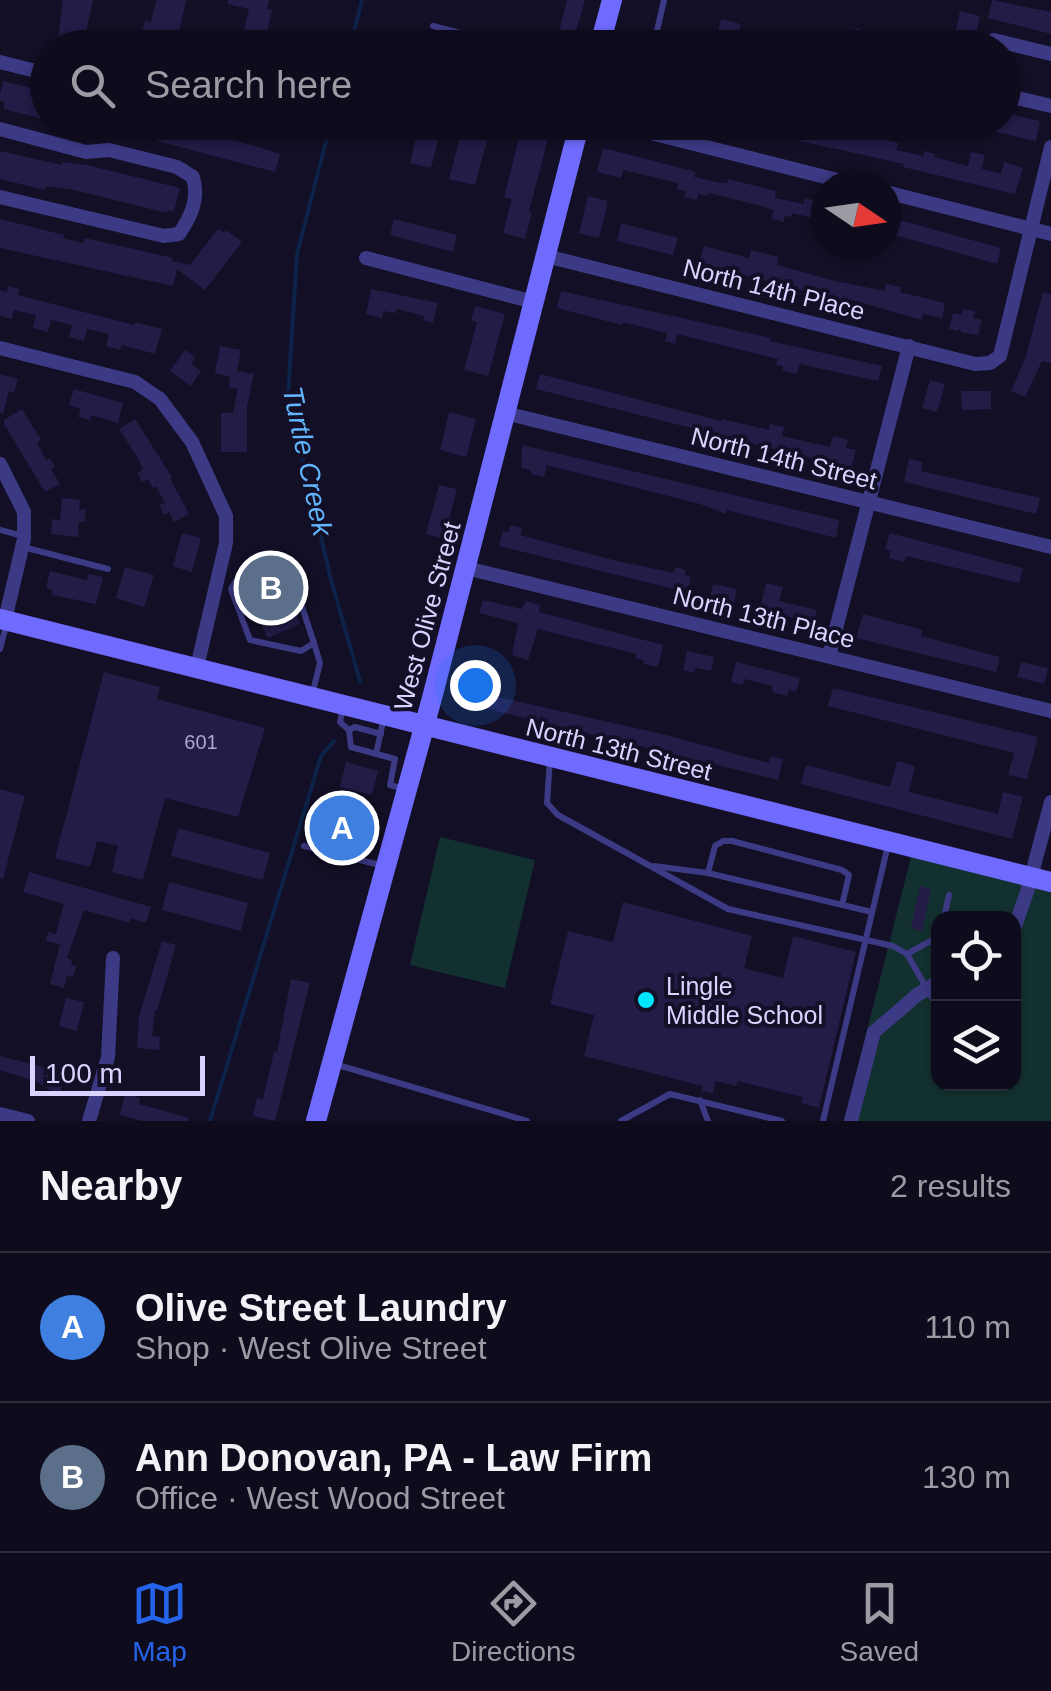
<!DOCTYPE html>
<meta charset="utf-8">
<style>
body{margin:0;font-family:Helvetica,sans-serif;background:#1c1929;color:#f1f3f6}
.controls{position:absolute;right:30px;bottom:30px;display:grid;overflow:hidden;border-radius:20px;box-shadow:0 2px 8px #0004}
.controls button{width:90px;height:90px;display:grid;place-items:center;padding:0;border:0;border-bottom:2px solid #2e2b3b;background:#0e0b1c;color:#f1f3f6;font:50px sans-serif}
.compass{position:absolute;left:811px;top:170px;width:90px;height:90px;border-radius:50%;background:#0e0b1c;box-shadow:0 2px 8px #0004;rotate:103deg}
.scale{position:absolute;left:30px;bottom:25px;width:175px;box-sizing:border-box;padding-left:10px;border:5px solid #d9d4ff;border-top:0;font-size:28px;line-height:35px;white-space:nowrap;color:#d9d4ff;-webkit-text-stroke:8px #130f26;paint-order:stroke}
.you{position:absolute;left:475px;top:685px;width:35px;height:35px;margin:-25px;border:8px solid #fff;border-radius:50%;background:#1a73e8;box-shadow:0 0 0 15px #1a73e833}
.badge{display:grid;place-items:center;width:65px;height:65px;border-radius:50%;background:#2563eb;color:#fff;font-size:32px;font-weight:700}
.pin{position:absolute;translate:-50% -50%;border:5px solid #fff;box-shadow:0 2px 10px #0006}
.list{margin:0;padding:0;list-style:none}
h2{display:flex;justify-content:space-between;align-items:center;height:130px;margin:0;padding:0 40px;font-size:42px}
h2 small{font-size:32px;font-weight:400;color:#9b9ba3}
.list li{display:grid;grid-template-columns:65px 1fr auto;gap:30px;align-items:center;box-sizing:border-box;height:150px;padding:0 40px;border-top:2px solid #2e2b3b}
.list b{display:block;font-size:38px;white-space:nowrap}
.list p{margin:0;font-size:32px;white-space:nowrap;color:#9b9ba3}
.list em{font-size:32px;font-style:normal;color:#9b9ba3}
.icon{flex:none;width:55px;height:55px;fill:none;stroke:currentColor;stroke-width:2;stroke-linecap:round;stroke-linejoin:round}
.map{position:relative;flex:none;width:1051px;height:1121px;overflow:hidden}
.search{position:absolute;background:#0e0b1c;box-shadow:0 2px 8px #0004;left:30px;right:30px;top:30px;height:110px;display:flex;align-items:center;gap:25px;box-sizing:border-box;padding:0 35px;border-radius:55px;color:#9b9ba3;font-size:38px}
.sheet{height:430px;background:#0e0b1c}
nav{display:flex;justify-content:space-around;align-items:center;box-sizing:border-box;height:140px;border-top:2px solid #2e2b3b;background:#0e0b1c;font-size:28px;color:#9b9ba3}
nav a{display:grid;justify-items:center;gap:5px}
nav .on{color:#2563eb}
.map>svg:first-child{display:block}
</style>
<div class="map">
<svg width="1051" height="1121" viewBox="0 0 1051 1121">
<rect width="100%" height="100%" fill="#130f26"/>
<g fill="#12302f" fill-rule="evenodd">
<path d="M440,837L535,860L505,988L410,965Z"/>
<path d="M913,849L1051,884V1121H844ZM938,918H1014V1084H938Z"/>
</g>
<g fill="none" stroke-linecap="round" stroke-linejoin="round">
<g stroke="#0c2248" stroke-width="4">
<path d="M350,48L362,0"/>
<path d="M331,122L297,254L288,395L330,576L360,681"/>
<path d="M210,1121L321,756L334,741"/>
</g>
</g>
<g fill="#241b47">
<path d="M63,0H93L86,32L90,33L87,48H57Z"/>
<path d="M156,0H186L179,31L173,29L169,48H138L145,21L151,22Z"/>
<path d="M228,0H269L267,9L272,10L265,43L242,38L249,9L228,4Z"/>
<path d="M567,0H585L571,48H544L548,34L558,36Z"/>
<path d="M992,0L1051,12V34L988,18Z"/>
<path d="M960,11L980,16L973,48H952Z"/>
<path d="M721,19L741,24L735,48H714Z"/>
<path d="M855,28L896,38L894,48H850Z"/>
<path d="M3,81L48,92V120L3,109L5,102L0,101V94Z"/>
<path d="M1004,113L1040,121L1036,141L969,126L970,122H1004Z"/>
<path d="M130,122H162L259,147L280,154L275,172L150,139L127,131Z"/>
<path d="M416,122H443L431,168L410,163L417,134L413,133Z"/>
<path d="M464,122L491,126L475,185L449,179Z"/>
<path d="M523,122H552L529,212L532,213L525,239L503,233L512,199L504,198Z"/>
<path d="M742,122H811L816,124L815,127L866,140L867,136L898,143L896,150L923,156L925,151L935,154L934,157L968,166L971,152L985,155L982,169L1001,174L1004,162L1023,168L1015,194L903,167L904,164L778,136L741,126Z"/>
<path d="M603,148L696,172L694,177L721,183H727L728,179L776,191L775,198L804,204L805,198L826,203V221L792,213L791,217L785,216L784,222L772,219L773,210L761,206L709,193L708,196L698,194L697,200L684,197L686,191L677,189L678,183L623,170L621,178L597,172Z"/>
<path d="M0,151L62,165V162L87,165L180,188L174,211L168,210L167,213L74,190L46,186L45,190L0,179Z"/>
<path d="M588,196L608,201L599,238L579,233Z"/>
<path d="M892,218L1001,248L997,264L888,233Z"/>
<path d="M0,219L64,235L63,238L83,243L84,238L94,240L173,258L172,261L190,265L218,229L224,233L226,230L242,242L205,290L177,269L173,286L0,248Z"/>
<path d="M394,219L457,235L453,252L390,235Z"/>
<path d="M621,223L678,238L673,255L617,241Z"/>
<path d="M704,246L749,258L751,250L779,257L777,265L835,281L885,291L886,284L901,287L900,292L945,303L942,318L923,314L922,320L842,297L841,301L699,263Z"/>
<path d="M8,286L20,289L18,295L134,325L135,322L162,329L155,354L122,345L120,350L106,346L109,334L87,329L84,341L69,337L72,325L51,320L48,332L33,328L36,315L14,310L12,319L0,316V290L7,292Z"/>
<path d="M371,289L438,303L433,323L423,320L424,316L397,309L396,313L383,311L382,318L366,314Z"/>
<path d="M561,291L771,338L770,341L882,366L878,381L799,364L797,374L783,371V366L776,365L778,359L677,334L675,344L665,341L667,333L623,322L622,325L557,308Z"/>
<path d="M1043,292L1051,294V363L1042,361L1025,397L1011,391L1026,356Z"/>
<path d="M475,306L505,314L488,376L464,370L477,322L471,320Z"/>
<path d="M963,309L975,311L973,318L982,320L978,335L961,332L960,328L958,331L949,329L953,313L962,315Z"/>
<path d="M220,346L241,350L237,371L254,374L247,407V452H221V413H233L238,389L229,387L230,377L215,373Z"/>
<path d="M185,350L195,357L191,364L201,371L191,386L170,371Z"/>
<path d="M0,374L18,379L14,393L9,391L3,413H0Z"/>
<path d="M540,374L721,421L722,419L769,430L770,424L784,427L782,436L830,447L833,436L848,440L846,448L856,450L851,468L536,389Z"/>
<path d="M930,380L945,384L937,412L922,408Z"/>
<path d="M74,389L123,403L118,423L91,415L90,420L78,417L81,409L69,405Z"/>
<path d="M961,391H991V409L962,410Z"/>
<path d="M22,409L41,440L37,443L46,460L50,458L55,467L51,469L60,484L45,492L4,424V420Z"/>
<path d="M449,412L476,419L466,457L440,450Z"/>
<path d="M135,419L172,477L170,478L189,514L174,522L169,512L164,515L159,505L165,503L156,486L153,488L148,479L142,482L137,473L143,470L139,460L119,429Z"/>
<path d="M522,445L839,520L836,538L727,510L726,514L700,504L547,465L544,477L531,474V470L521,468Z"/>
<path d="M909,459L923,462L921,471L1040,498L1036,514L904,482Z"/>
<path d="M439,485L457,489L444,539L426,534Z"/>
<path d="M62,498L80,500L79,509L86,510L84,522H79L78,537L51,534L52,519L60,520Z"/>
<path d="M510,525L522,528L520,535L613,560L674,573L675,567L686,570L685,575L691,577L687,592L499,546L503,531L508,532Z"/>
<path d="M182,533L201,538L192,572L173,566Z"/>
<path d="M890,533L1023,568L1019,583L906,556L904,562L889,558L891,551L885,549Z"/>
<path d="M125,567L154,575L144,607L116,598Z"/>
<path d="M281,568L300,624L270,637H267L244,582Z"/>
<path d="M50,571L87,580L88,574L103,577L96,604L52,595L53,590L46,588Z"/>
<path d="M766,583L783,587L779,601L817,610L814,624L760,609Z"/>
<path d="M713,584L737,589L734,603L710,597Z"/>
<path d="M483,600L522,609L526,601L540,605L539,612L663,645L658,667L643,664L644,660L635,658L636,654L538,629L528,660L512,655L518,623L479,613Z"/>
<path d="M863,614L923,630L921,636L1000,657L996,672L856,638Z"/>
<path d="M687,651L714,657L711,671L695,668L694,673L683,670Z"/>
<path d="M736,662L800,678L796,692L789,690L787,696L772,692L773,686L744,679L743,685L731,682Z"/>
<path d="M1021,662L1048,668L1044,684L1017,677Z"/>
<path d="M104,672L160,687L157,699L265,728L238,817L165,798L143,880L112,872L118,846L97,841L90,867L55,858Z"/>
<path d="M458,688L666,735L769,763L771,756L783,759L778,780L456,701Z"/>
<path d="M833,688L1038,737L1027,779L1008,775L1014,753L828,706Z"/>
<path d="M897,761L915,766L909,792L998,814L1003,792L1023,797L1012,839L801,784L806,765L890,787Z"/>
<path d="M346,762L378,771L372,795L340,787Z"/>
<path d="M0,789L25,796L3,879L0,878Z"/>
<path d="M332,811L359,818L354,839L326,832Z"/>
<path d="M178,828L270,853L263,880L171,856Z"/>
<path d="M29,872L151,907L146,923L131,918L130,923L84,910L67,958L72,960L71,965L76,966L73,977L67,976L64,988L50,984L60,944L46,941L48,932L56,934L64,904L23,892Z"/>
<path d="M169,882L248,903L241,931L162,910Z"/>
<path d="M920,886L931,889L922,931L911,928Z"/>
<path d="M623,902L752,936L744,968L783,978L793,936L856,952L819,1108L801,1103L803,1097L738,1081L736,1086L716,1081L713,1093L701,1091L703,1086L584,1056L594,1015L550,1004L568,931L613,942Z"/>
<path d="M162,941L176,945L157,1011L155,1010L152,1036L160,1037L159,1050L137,1048L139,1016Z"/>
<path d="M291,979L310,983L275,1121L253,1116L257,1098L263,1099L274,1052H277Z"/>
<path d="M66,998L84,1002L77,1031L59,1026Z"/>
<path d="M0,1056L55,1070L59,1062L72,1070L58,1095L37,1082L0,1070Z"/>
<path d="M125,1094L140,1098L139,1104L189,1118V1121H143L120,1115Z"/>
</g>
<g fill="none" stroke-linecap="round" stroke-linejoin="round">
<g stroke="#3d3a85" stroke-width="6">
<path d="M433,26L518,48"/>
<path d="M606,37L643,48"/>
<path d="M653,48L664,0"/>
<path d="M0,530L23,536"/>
<path d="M23,547L108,569"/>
<path d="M286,559L314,643L301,651L250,640L231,589L239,576Z"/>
<path d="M0,649L6,626"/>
<path d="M313,691L320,663L314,643"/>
<path d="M343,707L340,722L349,730L351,747L395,759L390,785L404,789"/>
<path d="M349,730L355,727L381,734"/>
<path d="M376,754L384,717"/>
<path d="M550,759L547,803L558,815L728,909L893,946L907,954L938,1008"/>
<path d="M304,846L384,866"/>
<path d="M654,866L708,873L872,912"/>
<path d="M708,873L715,846L723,841H732L842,870L849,875L842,905"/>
<path d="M944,918L949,895"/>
<path d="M907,954L938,937"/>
<path d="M338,1065L527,1121"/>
<path d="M700,1100L708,1121"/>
<path d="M621,1121L670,1094L782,1121"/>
<path d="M823,1121L888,845"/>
</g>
<g stroke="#3d3a85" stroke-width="14">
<path d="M992,48L994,40L1051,54"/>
<path d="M0,62L48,74"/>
<path d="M1004,95L1051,106"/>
<path d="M224,122L266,132"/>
<path d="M607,122L857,185"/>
<path d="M0,129L86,152L109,150L177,167L193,177C199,199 192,215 179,234L164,236L0,197"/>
<path d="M886,192L1051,234"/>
<path d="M546,256L975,364L990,363L1000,356L1051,147"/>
<path d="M366,258L534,302"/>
<path d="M0,348L135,382L160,399L192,442L226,516V543L197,667"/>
<path d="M505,413L1051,547"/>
<path d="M0,464L24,512V539L5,620"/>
<path d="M466,568L1051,711"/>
<path d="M829,656L909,346"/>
<path d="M1014,929L1027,892L1051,802"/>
<path d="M0,1114L28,1121"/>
<path d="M89,1121L108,1057L113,958"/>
<path d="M851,1121L874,1032L917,995L938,982"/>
</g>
<g stroke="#6f6bff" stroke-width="20">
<path d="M599,48L612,0"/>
<path d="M0,619L1051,882"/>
<path d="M316,1121L432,698L580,122"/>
</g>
</g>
<circle fill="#00e5ff" stroke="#130f26" stroke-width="4" cx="646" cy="1000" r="10"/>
<g text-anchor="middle" stroke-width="8" stroke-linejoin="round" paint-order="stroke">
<g font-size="20" fill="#aca6d1">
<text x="201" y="749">601</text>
</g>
<g font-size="25" fill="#d9d4ff" stroke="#130f26">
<text transform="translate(774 289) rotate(14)" y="9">North 14th Place</text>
<text transform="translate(784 458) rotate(14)" y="9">North 14th Street</text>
<text transform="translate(427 616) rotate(-75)" y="9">West Olive Street</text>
<text transform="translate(764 617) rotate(14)" y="9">North 13th Place</text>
<text transform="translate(619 749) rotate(14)" y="9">North 13th Street</text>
</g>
<g font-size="25" fill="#d9d4ff" stroke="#130f26" text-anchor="start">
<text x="666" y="995">Lingle<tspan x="666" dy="29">Middle School</tspan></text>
</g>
<g font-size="28" font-style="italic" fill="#62b6ff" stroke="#130f26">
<text transform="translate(308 461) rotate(78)" y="10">Turtle Creek</text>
</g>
</g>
</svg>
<div class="controls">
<button><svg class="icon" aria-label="locate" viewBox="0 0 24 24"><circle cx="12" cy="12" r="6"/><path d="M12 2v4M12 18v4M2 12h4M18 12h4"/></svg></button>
<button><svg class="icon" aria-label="layers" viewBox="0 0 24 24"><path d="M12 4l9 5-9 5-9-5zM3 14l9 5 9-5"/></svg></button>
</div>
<svg class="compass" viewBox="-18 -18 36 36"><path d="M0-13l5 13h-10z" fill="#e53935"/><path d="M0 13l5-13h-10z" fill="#9b9ba3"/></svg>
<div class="scale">100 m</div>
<div class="you"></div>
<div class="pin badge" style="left:342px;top:828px;background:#3f7fe0">A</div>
<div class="pin badge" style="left:271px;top:588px;background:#5c6f8a">B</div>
<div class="search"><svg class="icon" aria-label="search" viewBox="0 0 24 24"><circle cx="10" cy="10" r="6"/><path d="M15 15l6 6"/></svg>Search here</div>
</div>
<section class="sheet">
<h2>Nearby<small>2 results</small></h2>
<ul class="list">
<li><span class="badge" style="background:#3f7fe0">A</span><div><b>Olive Street Laundry</b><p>Shop · West Olive Street</p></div><em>110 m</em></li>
<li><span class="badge" style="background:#5c6f8a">B</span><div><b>Ann Donovan, PA - Law Firm</b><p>Office · West Wood Street</p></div><em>130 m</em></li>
</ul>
</section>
<nav>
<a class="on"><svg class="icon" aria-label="map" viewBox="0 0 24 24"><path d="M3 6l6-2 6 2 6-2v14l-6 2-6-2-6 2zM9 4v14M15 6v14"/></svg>Map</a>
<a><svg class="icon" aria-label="directions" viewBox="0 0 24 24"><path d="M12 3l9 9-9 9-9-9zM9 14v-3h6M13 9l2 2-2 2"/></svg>Directions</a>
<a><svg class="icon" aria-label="saved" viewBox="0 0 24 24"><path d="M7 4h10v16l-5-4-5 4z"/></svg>Saved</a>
</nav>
